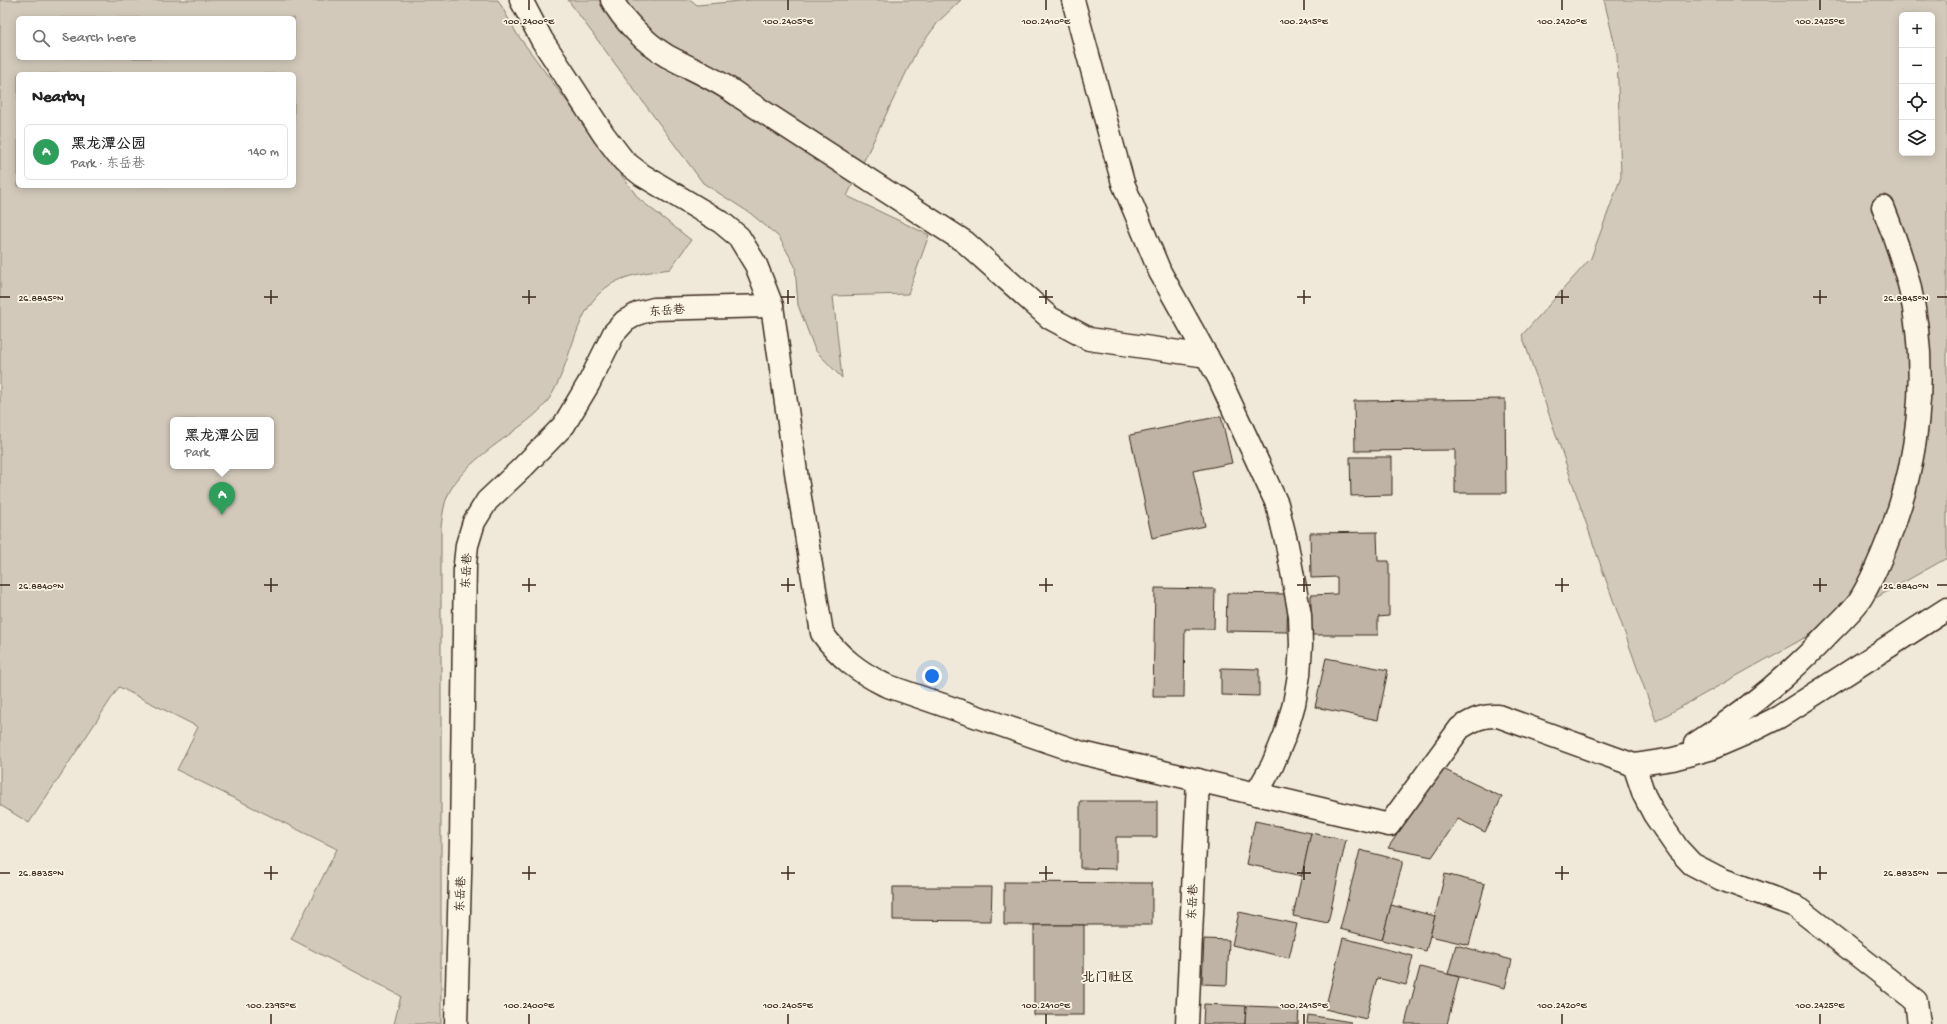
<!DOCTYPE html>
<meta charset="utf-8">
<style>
body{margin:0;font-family:"Gochi Hand","LXGW WenKai TC",sans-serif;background:#f6f6f6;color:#222}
.controls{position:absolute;right:12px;top:12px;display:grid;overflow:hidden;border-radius:6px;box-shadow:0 2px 10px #0003}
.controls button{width:36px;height:36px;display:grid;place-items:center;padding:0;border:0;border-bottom:1px solid #e0e0e0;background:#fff;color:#222;font:20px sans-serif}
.you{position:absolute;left:932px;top:676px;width:14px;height:14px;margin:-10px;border:3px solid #fff;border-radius:50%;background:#1a73e8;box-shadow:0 0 0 6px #1a73e833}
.badge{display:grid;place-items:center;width:26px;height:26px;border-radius:50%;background:#d1495b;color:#fff;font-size:13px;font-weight:700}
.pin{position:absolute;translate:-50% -33px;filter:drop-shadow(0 1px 2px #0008)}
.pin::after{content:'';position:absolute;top:21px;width:14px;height:12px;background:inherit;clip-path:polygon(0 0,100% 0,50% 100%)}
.popup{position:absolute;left:170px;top:417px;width:104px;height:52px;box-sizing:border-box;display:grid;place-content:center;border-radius:6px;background:#fff;filter:drop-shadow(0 1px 3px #0005);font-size:13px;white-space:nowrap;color:#767676}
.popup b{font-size:15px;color:#222}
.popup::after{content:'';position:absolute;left:50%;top:100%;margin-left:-8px;border:8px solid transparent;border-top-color:#fff}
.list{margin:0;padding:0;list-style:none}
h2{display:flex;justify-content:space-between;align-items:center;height:52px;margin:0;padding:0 16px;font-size:17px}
h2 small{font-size:13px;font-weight:400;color:#767676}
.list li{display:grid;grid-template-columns:26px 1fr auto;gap:12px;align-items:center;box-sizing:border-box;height:56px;margin:0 8px 8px;padding:0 8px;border:1px solid #e0e0e0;border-radius:6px}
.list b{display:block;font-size:15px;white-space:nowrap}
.list p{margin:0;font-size:13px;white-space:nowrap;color:#767676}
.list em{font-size:13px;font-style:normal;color:#767676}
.icon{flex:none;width:22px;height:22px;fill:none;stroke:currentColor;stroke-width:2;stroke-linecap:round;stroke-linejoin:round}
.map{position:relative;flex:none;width:1947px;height:1024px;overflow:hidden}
.search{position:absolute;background:#fff;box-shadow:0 2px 10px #0003;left:16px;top:16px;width:280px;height:44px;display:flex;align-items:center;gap:10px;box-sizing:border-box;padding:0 14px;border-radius:6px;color:#767676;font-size:15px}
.panel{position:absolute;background:#fff;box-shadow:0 2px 10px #0003;left:16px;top:72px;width:280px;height:116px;border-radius:6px}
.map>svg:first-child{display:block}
</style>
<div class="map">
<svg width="1947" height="1024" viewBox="0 0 1947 1024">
<rect width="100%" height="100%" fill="#f0e9d9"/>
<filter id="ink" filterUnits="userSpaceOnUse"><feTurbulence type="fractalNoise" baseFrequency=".025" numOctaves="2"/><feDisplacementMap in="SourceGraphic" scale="8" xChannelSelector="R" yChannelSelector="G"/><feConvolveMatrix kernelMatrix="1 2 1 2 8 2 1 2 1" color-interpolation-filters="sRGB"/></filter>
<g filter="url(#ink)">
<g fill="#d2c9ba" stroke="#867a6c" fill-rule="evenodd">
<path d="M0,0H498L517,34L639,199L691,240L670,269C646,273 621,274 602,291C574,315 570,368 549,399C541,411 529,420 518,428C493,447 454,471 445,503C443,511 442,520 441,527V1024H394L401,996L291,939L337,849L177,770L198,727L119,687L29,823L0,805ZM18,18H294V58H18ZM18,74H294V186H18ZM173,420H271V466H173Z"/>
<path d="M568,0H691L697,5L751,0H961L939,21L916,52L847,196L929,235L908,294L833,296L842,378L815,350L798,305L795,266L779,237L750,213L703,183Z"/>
<path d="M1604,0H1947V558L1656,721L1595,549L1522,335L1591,258L1621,177L1617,54ZM1902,15H1932V153H1902Z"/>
</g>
<g fill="#beb3a4" stroke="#3b2a1e">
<path d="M1505,399L1506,493H1455V450L1355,451L1354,401Z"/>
<path d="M1221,416L1232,463L1193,471L1205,526L1152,538L1130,435Z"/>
<path d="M1350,457H1392V495L1351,496Z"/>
<path d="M1377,532L1378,561H1389V616L1378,617V635H1311V595L1337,594V577L1311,578L1310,533Z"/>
<path d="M1155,588L1215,589L1214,629H1185L1184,697H1153Z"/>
<path d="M1227,593L1288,594L1287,632L1226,631Z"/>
<path d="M1326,658L1388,670L1378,720L1315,707Z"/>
<path d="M1221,668L1259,669V696L1221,695Z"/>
<path d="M1441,768L1502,797L1485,832L1458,819L1432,857L1388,848Z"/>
<path d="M1080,801H1157V837H1116V869L1080,868Z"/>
<path d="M1255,821L1311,833L1302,876L1246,864Z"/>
<path d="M1311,833L1346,840L1328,923L1293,916Z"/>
<path d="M1360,850L1403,861L1382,940L1340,929Z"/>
<path d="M1445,874L1485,884L1469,945L1430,936Z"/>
<path d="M1004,882L1152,883V925H1004Z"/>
<path d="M893,887H992L991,921L893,920Z"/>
<path d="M1391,905L1435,916L1426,951L1382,940Z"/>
<path d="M1239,912L1297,924L1289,958L1232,945Z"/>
<rect x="1034" y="925" width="50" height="90"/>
<path d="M1343,938L1413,956L1406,985L1377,978L1366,1019L1325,1009Z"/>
<path d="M1204,939L1229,940L1227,985L1202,984Z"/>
<path d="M1456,945L1512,960L1505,988L1448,974Z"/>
<path d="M1420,967L1459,977L1447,1024H1405Z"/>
<path d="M1204,1004L1246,1006L1245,1024H1203Z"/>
<path d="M1246,1006L1299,1008L1298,1024H1245Z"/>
<path d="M1308,1015L1351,1022V1024H1307Z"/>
</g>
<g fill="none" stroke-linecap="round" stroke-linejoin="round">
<g stroke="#3b2a1e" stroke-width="25">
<g id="minor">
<path d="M521,0L542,40L604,135L624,161L642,175L721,222L739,237L756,265L772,306L797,479L822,633C839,657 859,672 885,685L1082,753L1389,825L1460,728C1473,720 1482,715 1498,716L1634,765L1673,759L1710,749L1745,734L1779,717L1947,609"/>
<path d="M612,0C623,21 647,44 667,56C693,70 719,80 742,98L965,242L1050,318L1089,339L1207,356"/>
<path d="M1073,0L1123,183L1160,272L1219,378L1277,504L1287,545L1300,615L1301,645L1299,675L1294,704L1285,735L1272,766L1256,794"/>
<path d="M1695,744C1745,712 1790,675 1831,631C1840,622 1851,612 1859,601C1869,586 1877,567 1884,550C1919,468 1930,372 1909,284C1902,258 1893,232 1883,207"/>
<path d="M1634,765L1644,795L1654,814L1678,849L1692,864L1721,879L1795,906L1916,1001L1919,1024"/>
<path d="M456,1024L461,840L465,564L467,545L474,522L487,501L522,468L564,425L589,383L614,333L625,321L639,313L654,309L772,306"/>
<path d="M1187,1024L1198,780"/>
</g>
</g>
<use href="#minor" stroke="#fcf5e5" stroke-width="22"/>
</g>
</g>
<path fill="none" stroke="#3b2a1e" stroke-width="1.5" d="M529,0V10M788,0V10M1046,0V10M1304,0V10M1562,0V10M1820,0V10M271,290V304M529,290V304M788,290V304M1046,290V304M1304,290V304M1562,290V304M1820,290V304M0,297H10M264,297H278M522,297H536M781,297H795M1039,297H1053M1297,297H1311M1555,297H1569M1813,297H1827M1937,297H1947M271,578V592M529,578V592M788,578V592M1046,578V592M1304,578V592M1562,578V592M1820,578V592M0,585H10M264,585H278M522,585H536M781,585H795M1039,585H1053M1297,585H1311M1555,585H1569M1813,585H1827M1937,585H1947M271,866V880M529,866V880M788,866V880M1046,866V880M1304,866V880M1562,866V880M1820,866V880M0,873H10M264,873H278M522,873H536M781,873H795M1039,873H1053M1297,873H1311M1555,873H1569M1813,873H1827M1937,873H1947M271,1014V1024M529,1014V1024M788,1014V1024M1046,1014V1024M1304,1014V1024M1562,1014V1024M1820,1014V1024"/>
<g text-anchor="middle" stroke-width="3.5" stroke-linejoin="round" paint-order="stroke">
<g font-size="12" fill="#3b2a1e" stroke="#fcf5e5">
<text transform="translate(667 310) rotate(-4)" y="4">东岳巷</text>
<text transform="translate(466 571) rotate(-87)" y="4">东岳巷</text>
<text transform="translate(460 894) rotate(-88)" y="4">东岳巷</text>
<text transform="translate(1192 902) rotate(-87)" y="4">东岳巷</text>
</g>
<g font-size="13" font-weight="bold" fill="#3b2a1e" stroke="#fcf5e5">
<text x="1108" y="981">北门社区</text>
</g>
</g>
<g font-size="10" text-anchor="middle" fill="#3b2a1e" stroke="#fcf5e5" stroke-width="3.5" stroke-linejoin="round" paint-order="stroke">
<text x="529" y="24">100.2400°E</text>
<text x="788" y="24">100.2405°E</text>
<text x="1046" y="24">100.2410°E</text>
<text x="1304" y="24">100.2415°E</text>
<text x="1562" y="24">100.2420°E</text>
<text x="1820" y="24">100.2425°E</text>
<text x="41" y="301">26.8845°N</text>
<text x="1906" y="301">26.8845°N</text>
<text x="41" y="589">26.8840°N</text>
<text x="1906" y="589">26.8840°N</text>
<text x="41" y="876">26.8835°N</text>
<text x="1906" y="876">26.8835°N</text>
<text x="271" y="1008">100.2395°E</text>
<text x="529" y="1008">100.2400°E</text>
<text x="788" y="1008">100.2405°E</text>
<text x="1046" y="1008">100.2410°E</text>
<text x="1304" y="1008">100.2415°E</text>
<text x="1562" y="1008">100.2420°E</text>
<text x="1820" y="1008">100.2425°E</text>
</g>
</svg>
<div class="controls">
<button>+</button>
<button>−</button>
<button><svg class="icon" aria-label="locate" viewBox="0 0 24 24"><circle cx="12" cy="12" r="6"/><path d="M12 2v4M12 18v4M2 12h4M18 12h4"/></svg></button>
<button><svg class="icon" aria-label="layers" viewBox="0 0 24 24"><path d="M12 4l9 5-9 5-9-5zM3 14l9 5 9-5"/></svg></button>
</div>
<div class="you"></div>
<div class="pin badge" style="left:222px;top:515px;background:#2e9e5b">A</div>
<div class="popup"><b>黑龙潭公园</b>Park</div>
<div class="search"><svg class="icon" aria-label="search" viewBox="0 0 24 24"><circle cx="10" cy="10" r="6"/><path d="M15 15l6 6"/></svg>Search here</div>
<section class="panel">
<h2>Nearby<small></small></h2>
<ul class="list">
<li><span class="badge" style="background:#2e9e5b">A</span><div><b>黑龙潭公园</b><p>Park · 东岳巷</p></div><em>140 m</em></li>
</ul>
</section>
</div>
